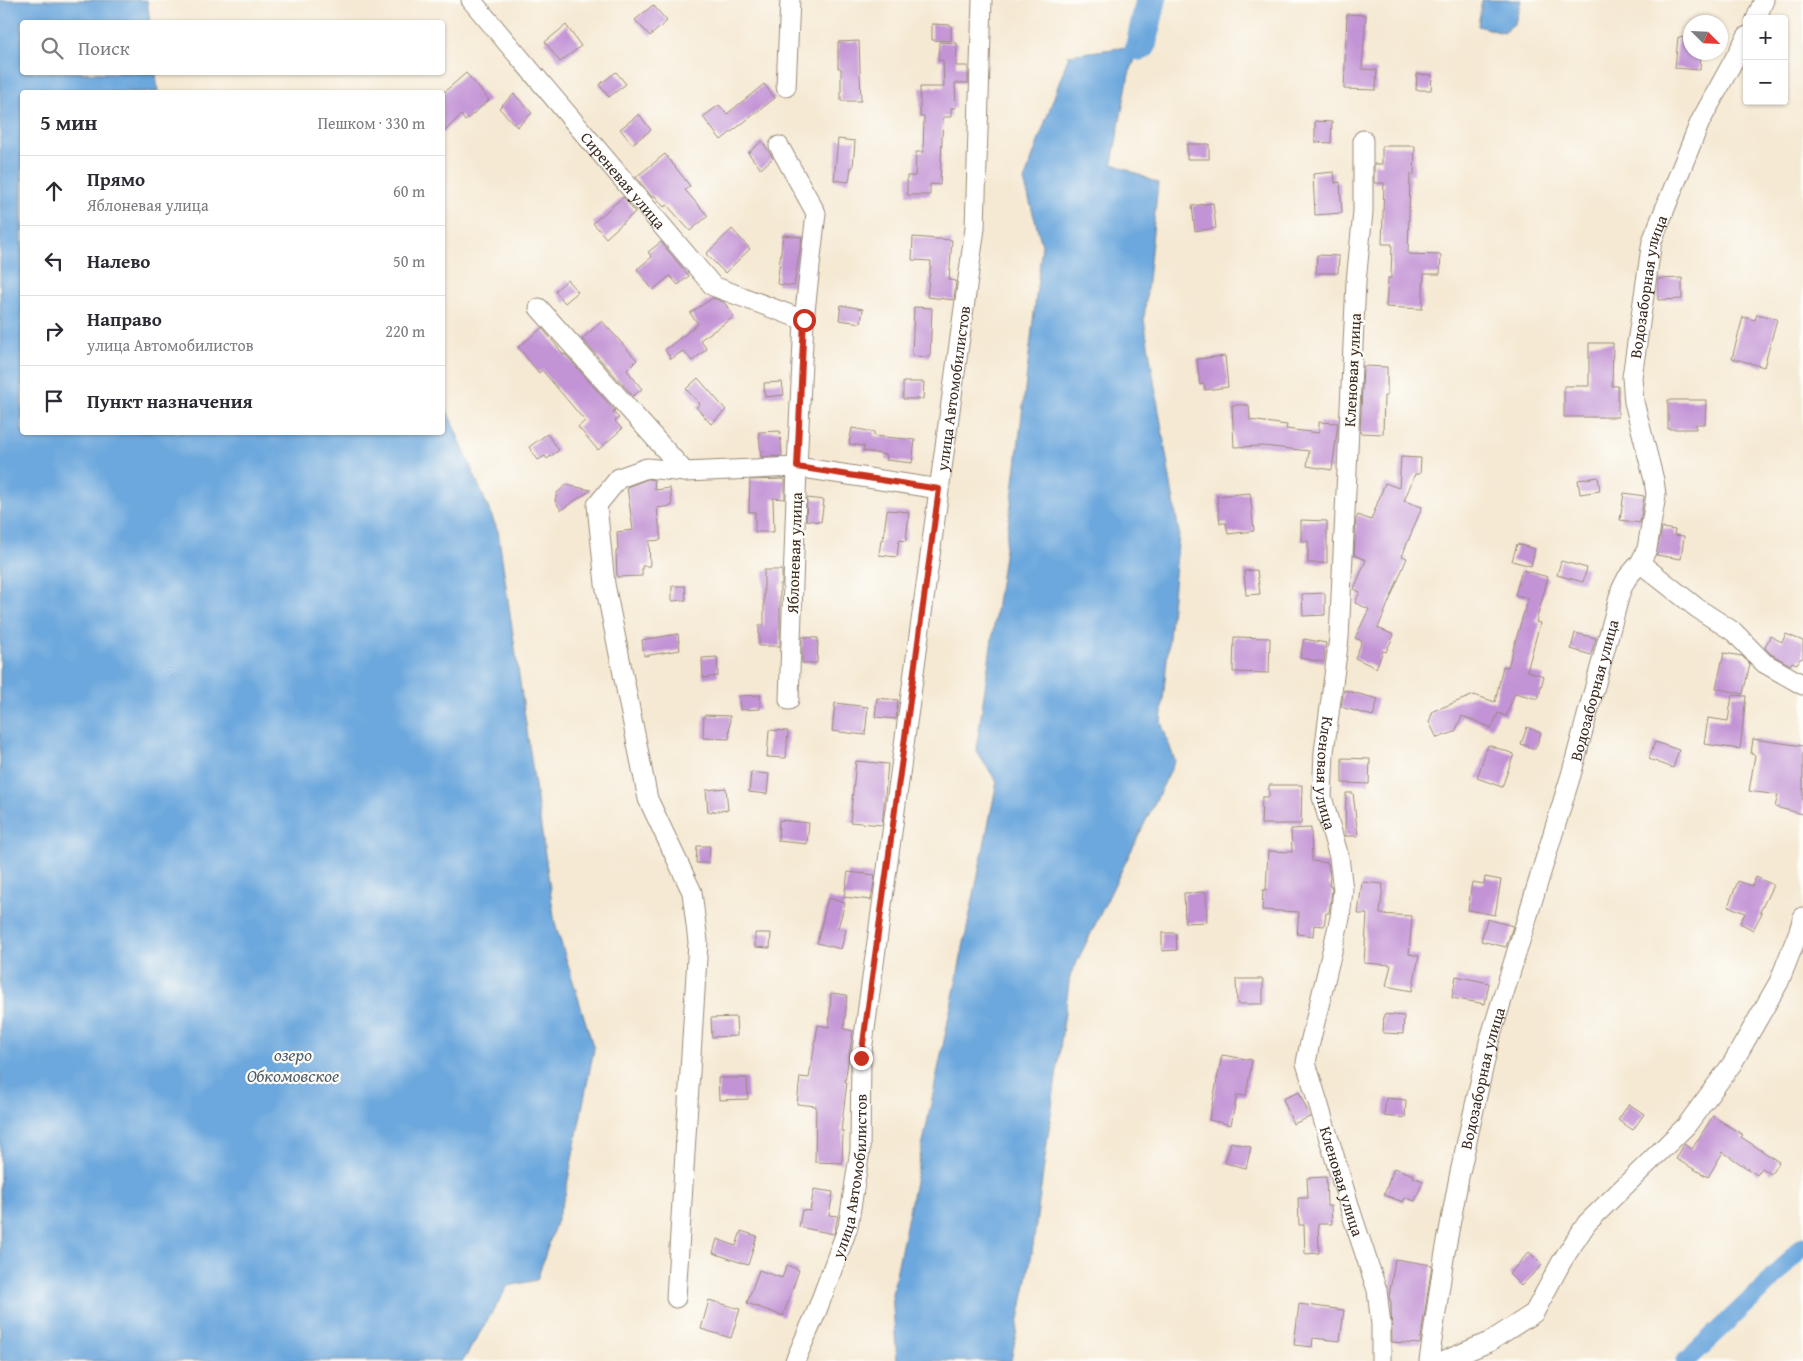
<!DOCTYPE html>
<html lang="ru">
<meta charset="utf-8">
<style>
body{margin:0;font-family:"Gentium Book Plus",serif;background:#f2f2f3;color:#2b2b33}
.controls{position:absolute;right:15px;top:15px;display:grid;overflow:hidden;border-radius:5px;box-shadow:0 1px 4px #0004}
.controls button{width:45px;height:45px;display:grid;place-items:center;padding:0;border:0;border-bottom:1px solid #e1e1e2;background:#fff;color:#2b2b33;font:25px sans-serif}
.compass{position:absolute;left:1683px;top:15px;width:45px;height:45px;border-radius:50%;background:#fff;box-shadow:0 1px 4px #0004;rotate:114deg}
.stop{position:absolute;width:15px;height:15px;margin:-11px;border:4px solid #c8321e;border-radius:50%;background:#fff}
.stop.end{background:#c8321e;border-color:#fff;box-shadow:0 1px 5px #0008}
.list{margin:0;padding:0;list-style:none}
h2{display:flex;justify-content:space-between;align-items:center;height:65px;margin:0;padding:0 20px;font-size:21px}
h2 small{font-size:16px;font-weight:400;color:#7c7c81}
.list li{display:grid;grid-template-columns:32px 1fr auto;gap:15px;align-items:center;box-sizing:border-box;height:70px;padding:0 20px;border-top:1px solid #e1e1e2}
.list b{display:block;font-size:19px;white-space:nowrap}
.list p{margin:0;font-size:16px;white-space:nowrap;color:#7c7c81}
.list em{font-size:16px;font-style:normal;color:#7c7c81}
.icon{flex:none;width:28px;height:28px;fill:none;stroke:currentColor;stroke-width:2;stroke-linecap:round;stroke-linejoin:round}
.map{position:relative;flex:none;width:1803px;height:1361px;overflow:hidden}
.search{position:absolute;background:#fff;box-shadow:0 1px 4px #0004;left:20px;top:20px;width:425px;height:55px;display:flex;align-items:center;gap:12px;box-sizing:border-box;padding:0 18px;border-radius:5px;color:#7c7c81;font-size:19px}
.panel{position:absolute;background:#fff;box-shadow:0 1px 4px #0004;left:20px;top:90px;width:425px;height:345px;border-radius:5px}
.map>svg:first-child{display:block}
</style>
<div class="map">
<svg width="1803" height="1361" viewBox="0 0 1803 1361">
<rect width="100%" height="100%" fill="#fdfcf7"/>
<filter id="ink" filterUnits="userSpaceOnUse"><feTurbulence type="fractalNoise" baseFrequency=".02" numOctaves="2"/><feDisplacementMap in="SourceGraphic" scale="10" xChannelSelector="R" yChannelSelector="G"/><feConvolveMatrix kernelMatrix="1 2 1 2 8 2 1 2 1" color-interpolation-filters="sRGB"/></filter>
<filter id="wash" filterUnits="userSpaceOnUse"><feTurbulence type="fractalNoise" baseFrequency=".0096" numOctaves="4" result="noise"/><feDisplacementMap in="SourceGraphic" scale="20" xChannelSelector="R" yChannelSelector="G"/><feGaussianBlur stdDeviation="1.12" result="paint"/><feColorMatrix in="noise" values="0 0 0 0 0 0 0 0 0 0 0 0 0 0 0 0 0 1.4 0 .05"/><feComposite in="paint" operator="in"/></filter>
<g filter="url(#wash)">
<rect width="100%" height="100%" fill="#f5e9d3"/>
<g fill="#6ca7dd" stroke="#54687e">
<path d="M0,0H147L150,22H22V72L156,73L158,92H22V432H442L443,401L498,531L555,923L594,1049L565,1195L537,1280L508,1286L463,1361H0Z"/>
<path d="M1482,0H1521L1515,23L1503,33L1478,26Z"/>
<path d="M1141,45L1129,74L1112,163L1158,183L1144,320L1179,533L1161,722L1175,761L1070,976L1032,1253L1011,1361H897L892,1294L997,782L976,751L1012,499L1042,245L1024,181L1069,55Z"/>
</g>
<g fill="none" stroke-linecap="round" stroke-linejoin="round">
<path stroke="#6ca7dd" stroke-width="19" d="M1686,1361L1762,1289L1803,1246"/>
<path stroke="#6ca7dd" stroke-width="31" d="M1141,45L1151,0"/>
</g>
<g id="blocks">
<g fill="#c293d5">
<path d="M653,5L667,21L650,36L635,20Z"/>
<path d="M1347,14L1366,15L1362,69L1377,70L1376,90L1344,89Z"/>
<path d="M932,24L951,25V41L932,40Z"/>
<path d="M566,25L581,46L560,62L545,42Z"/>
<path d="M1678,37L1690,38V52H1701L1700,70L1675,68Z"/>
<path d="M859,41L861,101H841V68H838V42Z"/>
<path d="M939,42L957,43L956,66H968V83H955L956,108H951V117H943L940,185L930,184V195H907V176H915L916,152H923L924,117H920V87H944L943,60H938Z"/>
<path d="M616,72L626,84L609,97L599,85Z"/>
<path d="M466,73L489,100L465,121L461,115L442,134V94Z"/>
<path d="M1417,74L1432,75L1431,90H1416Z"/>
<path d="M764,84L775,98L721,140L703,117L719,105L727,114Z"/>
<path d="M514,94L532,113L517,127L499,108Z"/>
<path d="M639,114L651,130L632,144L620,129Z"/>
<path d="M1315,121L1332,122L1331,143L1315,142Z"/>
<path d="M838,139L855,141L853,167H851L849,182L834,180Z"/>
<path d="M762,141L773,158L761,169L748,153Z"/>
<rect x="1187" y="144" width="22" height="15"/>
<path d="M1382,146H1415L1414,175H1410L1408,254L1441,255L1440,274H1424L1422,309L1386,307L1388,278H1391L1392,244H1382L1384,183H1374V164H1382Z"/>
<path d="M665,154L690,186L685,190L708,216L690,231L667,205L664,207L654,195L652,197L636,177Z"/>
<path d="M1334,172L1335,183L1340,182L1342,213L1315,215L1313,174Z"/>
<path d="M623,197L635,212L606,238L593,223Z"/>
<path d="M1213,203L1216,228L1195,231L1192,206Z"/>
<path d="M732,229L750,249L725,273L706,254Z"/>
<path d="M783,235L802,237L794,286L777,284Z"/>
<path d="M913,237L952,240L949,280L956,281L954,300L927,297L931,261L912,260Z"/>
<path d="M661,242L689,276L678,285L670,276L653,290L637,269L652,257L648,252Z"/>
<path d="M1317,255L1339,256L1338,273H1316Z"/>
<path d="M1682,278V299L1658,300V279Z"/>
<path d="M567,280L578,292L565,303L555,291Z"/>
<path d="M713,298L724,302L734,317L700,340L707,349L692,361L683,351L671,359L665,350L698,324L690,313Z"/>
<path d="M841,305L863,309L861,323L839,320Z"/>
<path d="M914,307L932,308L930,357L912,356Z"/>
<path d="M1757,314L1777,319L1764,367L1732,358L1743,317L1755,320Z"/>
<path d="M602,321L637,360L627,370L642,389L633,396L582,339Z"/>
<path d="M542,328L564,355L565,354L615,411L613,412L619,418L615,421L622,429L598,450L578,427L585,421L542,370L539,373L518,347Z"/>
<path d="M1589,343H1613L1612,386H1618V417H1564V386H1589Z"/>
<path d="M1225,356L1228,387L1205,390L1204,384L1200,385L1197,359Z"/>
<path d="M1363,366L1387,367V396H1384L1383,434L1360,433Z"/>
<path d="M698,378L726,410L711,424L696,407L700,404L686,389Z"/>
<path d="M782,382L784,395L765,397L764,383Z"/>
<path d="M903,382H924L923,399H903Z"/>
<path d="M1668,400H1706L1705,424H1696V429H1668Z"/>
<path d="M1232,405H1249L1250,420L1287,425L1286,429L1319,433V422L1338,423L1332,470L1307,466L1309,451L1263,446L1234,447Z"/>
<path d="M852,428L874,432V436L915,440L912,463L886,460L887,455L863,451L864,446L849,444Z"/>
<path d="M780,431L782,456L761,457L759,432Z"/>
<path d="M547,434L559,450L547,459L545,456L538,460L529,447Z"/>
<path d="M1401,457L1421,458L1420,474H1415L1404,501L1422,507L1402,556L1407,558L1378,628L1394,635L1386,652L1383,651L1376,668L1355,658L1362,641L1355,638L1369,609L1355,603L1360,592L1354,589L1366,560L1354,555L1356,519L1358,515L1371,520L1385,483L1399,488Z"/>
<path d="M1598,477L1600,491L1580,494L1578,480Z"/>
<path d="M648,479L654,480L655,490L670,488L672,506L657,508L661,540L649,541L650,566H642V576L617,577L616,551H618L617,532L633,530L627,487Z"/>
<path d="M785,479V499L773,498L774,532H755V512H749L750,480Z"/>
<path d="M566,485L591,490L561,510L555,501L557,493Z"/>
<path d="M1250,493L1254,531L1228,534L1226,523H1220L1217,496Z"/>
<path d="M1624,493L1644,496L1640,523L1620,520Z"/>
<path d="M807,498L824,500L821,522L806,520Z"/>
<path d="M887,510L909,512L906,541L899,540L897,557L879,555L881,540H883Z"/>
<path d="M1301,520L1327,521V563H1308V541H1301Z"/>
<path d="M1662,528L1675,530L1674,535L1684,536L1681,559L1656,555Z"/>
<path d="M1517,544L1535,549L1531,566L1512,561Z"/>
<path d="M1561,561L1587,568L1583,582L1557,575Z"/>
<path d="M764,570H782V584H780V646H759V625H764Z"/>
<path d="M1257,570L1260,594L1246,595L1244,571Z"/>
<path d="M1522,570L1548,577L1536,622L1540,623L1527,671L1544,676L1538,699L1515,693L1506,716L1498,713L1492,728L1462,716L1455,732L1437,738L1429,722L1433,711L1474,695L1495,702L1503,666L1508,667L1528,598L1515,595Z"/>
<path d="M672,586H685L686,600L672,601Z"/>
<path d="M1325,593V615L1303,616L1302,594Z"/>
<path d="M1575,633L1596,638L1591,655L1571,649Z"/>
<path d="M678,634L680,650L644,656L642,640Z"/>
<path d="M1786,634L1803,641V658L1800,659L1797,664L1792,662L1790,665L1771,654L1765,648L1770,636L1782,642Z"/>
<path d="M802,637L818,638L817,663H802Z"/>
<path d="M1234,637L1270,638L1269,673L1233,672Z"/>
<path d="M1304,639L1326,643L1324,662L1300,658Z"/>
<path d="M1724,653L1742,656L1750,664L1743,694L1716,688Z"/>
<path d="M717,657L718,676L703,678L702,658Z"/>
<path d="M1344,690L1378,699L1373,716L1341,707Z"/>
<path d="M760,695V709L740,710L739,696Z"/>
<path d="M1732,695L1746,696L1740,749L1704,744L1708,718L1728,721Z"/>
<path d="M877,698L898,700L896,719L875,717Z"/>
<path d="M835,703L868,707L865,735L832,731Z"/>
<path d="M704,715L730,716L729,739L703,738Z"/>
<path d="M1527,727L1541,733L1535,749L1521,744Z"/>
<path d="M769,730L788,731L786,758L767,757Z"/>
<path d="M1753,739L1803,746V814L1775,807L1778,795L1749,791L1755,755L1751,754Z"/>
<path d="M1655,742L1679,750L1673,768L1649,759Z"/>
<path d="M1488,745L1514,754L1502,787L1477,778Z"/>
<path d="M1342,758L1370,759L1369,784L1342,783Z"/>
<path d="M856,761L888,764L882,825L850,822Z"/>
<path d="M751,772L769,774L767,794L749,792Z"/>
<path d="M1269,785H1302L1301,824H1261L1262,797H1269Z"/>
<path d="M726,788L728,810L708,812L706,790Z"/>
<path d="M1346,793H1353L1358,836H1345Z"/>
<path d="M779,820L809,823L807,844L778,841Z"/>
<path d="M1311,828L1312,861L1328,863L1330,877L1329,886H1331L1332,890L1329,913H1326L1324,926L1314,925L1313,936L1297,934L1299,912L1262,910L1263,890H1266L1268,851L1292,852L1291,829Z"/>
<path d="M697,846H710L709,863H696Z"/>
<path d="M848,872L875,875L871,900L844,897Z"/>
<path d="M1485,877L1501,880L1495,915L1468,910L1472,882L1484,884Z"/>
<path d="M1756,877L1773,885L1760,912L1762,913L1753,930L1740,923L1745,913L1728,906L1738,881L1752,886Z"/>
<path d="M1362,882L1383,884L1380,914L1412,916L1409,954L1419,956L1412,991L1386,986L1391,965L1364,963L1367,914H1358Z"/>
<path d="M1206,892L1207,922L1185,923L1184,893Z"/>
<path d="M828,898L845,903L838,928L846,930L841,949L817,943Z"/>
<path d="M1487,919L1513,926L1506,947L1481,941Z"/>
<path d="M755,933H771L770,948L755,947Z"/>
<path d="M1162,933H1176L1177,950L1162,951Z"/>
<path d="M1456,976L1489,983L1485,1004L1452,998Z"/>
<path d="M1236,979H1263V1004H1237Z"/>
<path d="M831,993L847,995L844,1029L853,1031L845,1082H847L841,1131H843L842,1163L815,1162L816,1106L797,1104L800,1077L809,1078L818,1025L829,1027Z"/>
<path d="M1384,1014L1404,1016L1403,1034L1383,1033Z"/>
<path d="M736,1017L737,1036L712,1037L711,1018Z"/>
<path d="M1222,1055L1252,1060L1246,1096L1237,1095L1231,1125L1209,1120Z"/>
<path d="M718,1078H747L748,1099L719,1100Z"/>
<path d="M1299,1092L1310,1117L1293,1124L1283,1099Z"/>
<path d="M1386,1098L1406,1100L1405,1118L1384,1116Z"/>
<path d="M1629,1104L1644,1114L1633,1130L1618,1120Z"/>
<path d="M1713,1116L1743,1135L1741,1137L1779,1162L1771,1174L1762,1168L1757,1175L1723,1152L1708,1177L1676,1159L1684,1144L1692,1149Z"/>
<path d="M1231,1142L1251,1147L1246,1168L1225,1163Z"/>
<path d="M1394,1168L1414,1175L1413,1177L1423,1181L1415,1201L1405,1198L1403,1202L1384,1195Z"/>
<path d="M1326,1177L1327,1206H1331L1332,1224H1318L1319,1253L1305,1254L1304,1225H1299L1298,1198H1308L1307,1178Z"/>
<path d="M814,1189L833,1192L829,1215L838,1216L834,1234L799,1227L802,1210L810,1211Z"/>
<path d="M741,1231L757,1236L748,1265L713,1253L717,1239L736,1246Z"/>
<path d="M1529,1252L1542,1265L1521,1286L1509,1274Z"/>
<path d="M1395,1259L1432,1265L1420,1344L1392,1342L1391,1302L1389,1297Z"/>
<path d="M787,1265L799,1270L783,1316L747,1303L759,1270L782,1278Z"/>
<path d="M709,1300L740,1309L731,1338L701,1329Z"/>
<path d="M1299,1304L1344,1310L1340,1341L1313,1338L1312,1347L1294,1345Z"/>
</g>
</g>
</g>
<g filter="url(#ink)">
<use href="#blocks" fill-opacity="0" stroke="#988a78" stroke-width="1"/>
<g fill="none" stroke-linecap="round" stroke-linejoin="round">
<g stroke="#988a78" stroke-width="21">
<g id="street">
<path id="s1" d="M471,0L713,286L804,320"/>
<path d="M1756,19L1764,0"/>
<path d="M786,87L790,0"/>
<path id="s2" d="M1363,140V212L1356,282L1339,638L1324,752L1322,797L1339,857L1343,890L1340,918L1309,1047L1306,1063L1353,1218L1377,1290L1381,1325V1361"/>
<path d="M779,146L816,213L804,320L797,467L789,700"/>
<path d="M539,308L685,472"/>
<path d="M1640,563L1697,608L1734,632L1764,663L1803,685"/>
<path d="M676,1298L698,942L692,892L648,799L605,584L597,505L619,478L647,468L685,472L797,467L939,489"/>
<path id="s3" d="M795,1361L816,1313L848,1227L860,1150L861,1058L975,228L982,0"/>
<path id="s4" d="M1429,1361L1444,1258L1459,1177L1489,1042L1571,775L1621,590L1627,578L1640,563L1647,549L1656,495L1654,480L1634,402L1632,377L1652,241L1700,122L1747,36"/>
<path d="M1444,1361L1489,1342L1534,1313L1562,1261L1587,1223L1686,1126L1732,1064L1779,982L1799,931L1803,917"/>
</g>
</g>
<use href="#street" stroke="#fff" stroke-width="19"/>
</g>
</g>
<g fill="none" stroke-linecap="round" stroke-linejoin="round" filter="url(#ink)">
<path stroke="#c8321e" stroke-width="6" d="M804,320L797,467L939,489L861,1058"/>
</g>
<g text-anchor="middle" stroke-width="4.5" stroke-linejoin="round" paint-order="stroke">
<g font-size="16" fill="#3b2a1e" stroke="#fdfcf7">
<text dy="6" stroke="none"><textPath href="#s1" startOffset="236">Сиреневая улица</textPath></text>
<text dy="6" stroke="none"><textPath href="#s4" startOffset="1112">Водозаборная улица</textPath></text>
<text transform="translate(1352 370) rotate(-87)" y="6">Кленовая улица</text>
<text dy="6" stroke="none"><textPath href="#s3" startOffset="990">улица Автомобилистов</textPath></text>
<text transform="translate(794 553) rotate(-88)" y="6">Яблоневая улица</text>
<text dy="6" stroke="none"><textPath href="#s4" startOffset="692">Водозаборная улица</textPath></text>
<text dy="6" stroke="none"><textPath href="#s2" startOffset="635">Кленовая улица</textPath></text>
<text dy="6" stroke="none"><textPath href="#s4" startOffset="288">Водозаборная улица</textPath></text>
<text dy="6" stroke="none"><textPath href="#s3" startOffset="195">улица Автомобилистов</textPath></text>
<text dy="6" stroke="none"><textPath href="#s2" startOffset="1055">Кленовая улица</textPath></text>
</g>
<g font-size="18" font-style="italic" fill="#4f5c6a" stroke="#fdfcf7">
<text x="293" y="1061">озеро<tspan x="293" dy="21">Обкомовское</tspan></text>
</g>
</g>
</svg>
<div class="controls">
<button>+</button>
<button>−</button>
</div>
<svg class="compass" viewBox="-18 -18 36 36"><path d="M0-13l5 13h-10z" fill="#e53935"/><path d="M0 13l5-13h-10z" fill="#7c7c81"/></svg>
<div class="stop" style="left:804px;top:320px"></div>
<div class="stop end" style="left:861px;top:1058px"></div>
<div class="search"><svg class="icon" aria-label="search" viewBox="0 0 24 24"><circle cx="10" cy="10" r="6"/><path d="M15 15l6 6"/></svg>Поиск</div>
<section class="panel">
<h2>5 мин<small>Пешком · 330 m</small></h2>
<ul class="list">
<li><svg class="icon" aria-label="ahead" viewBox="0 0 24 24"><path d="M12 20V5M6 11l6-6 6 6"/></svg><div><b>Прямо</b><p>Яблоневая улица</p></div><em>60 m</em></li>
<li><svg class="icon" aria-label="left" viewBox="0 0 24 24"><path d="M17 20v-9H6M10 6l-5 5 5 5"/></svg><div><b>Налево</b></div><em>50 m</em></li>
<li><svg class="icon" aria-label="right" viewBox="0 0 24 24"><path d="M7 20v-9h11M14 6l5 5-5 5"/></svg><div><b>Направо</b><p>улица Автомобилистов</p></div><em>220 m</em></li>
<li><svg class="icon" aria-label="arrive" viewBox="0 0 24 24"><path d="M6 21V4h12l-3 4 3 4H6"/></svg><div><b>Пункт назначения</b></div></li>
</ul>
</section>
</div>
